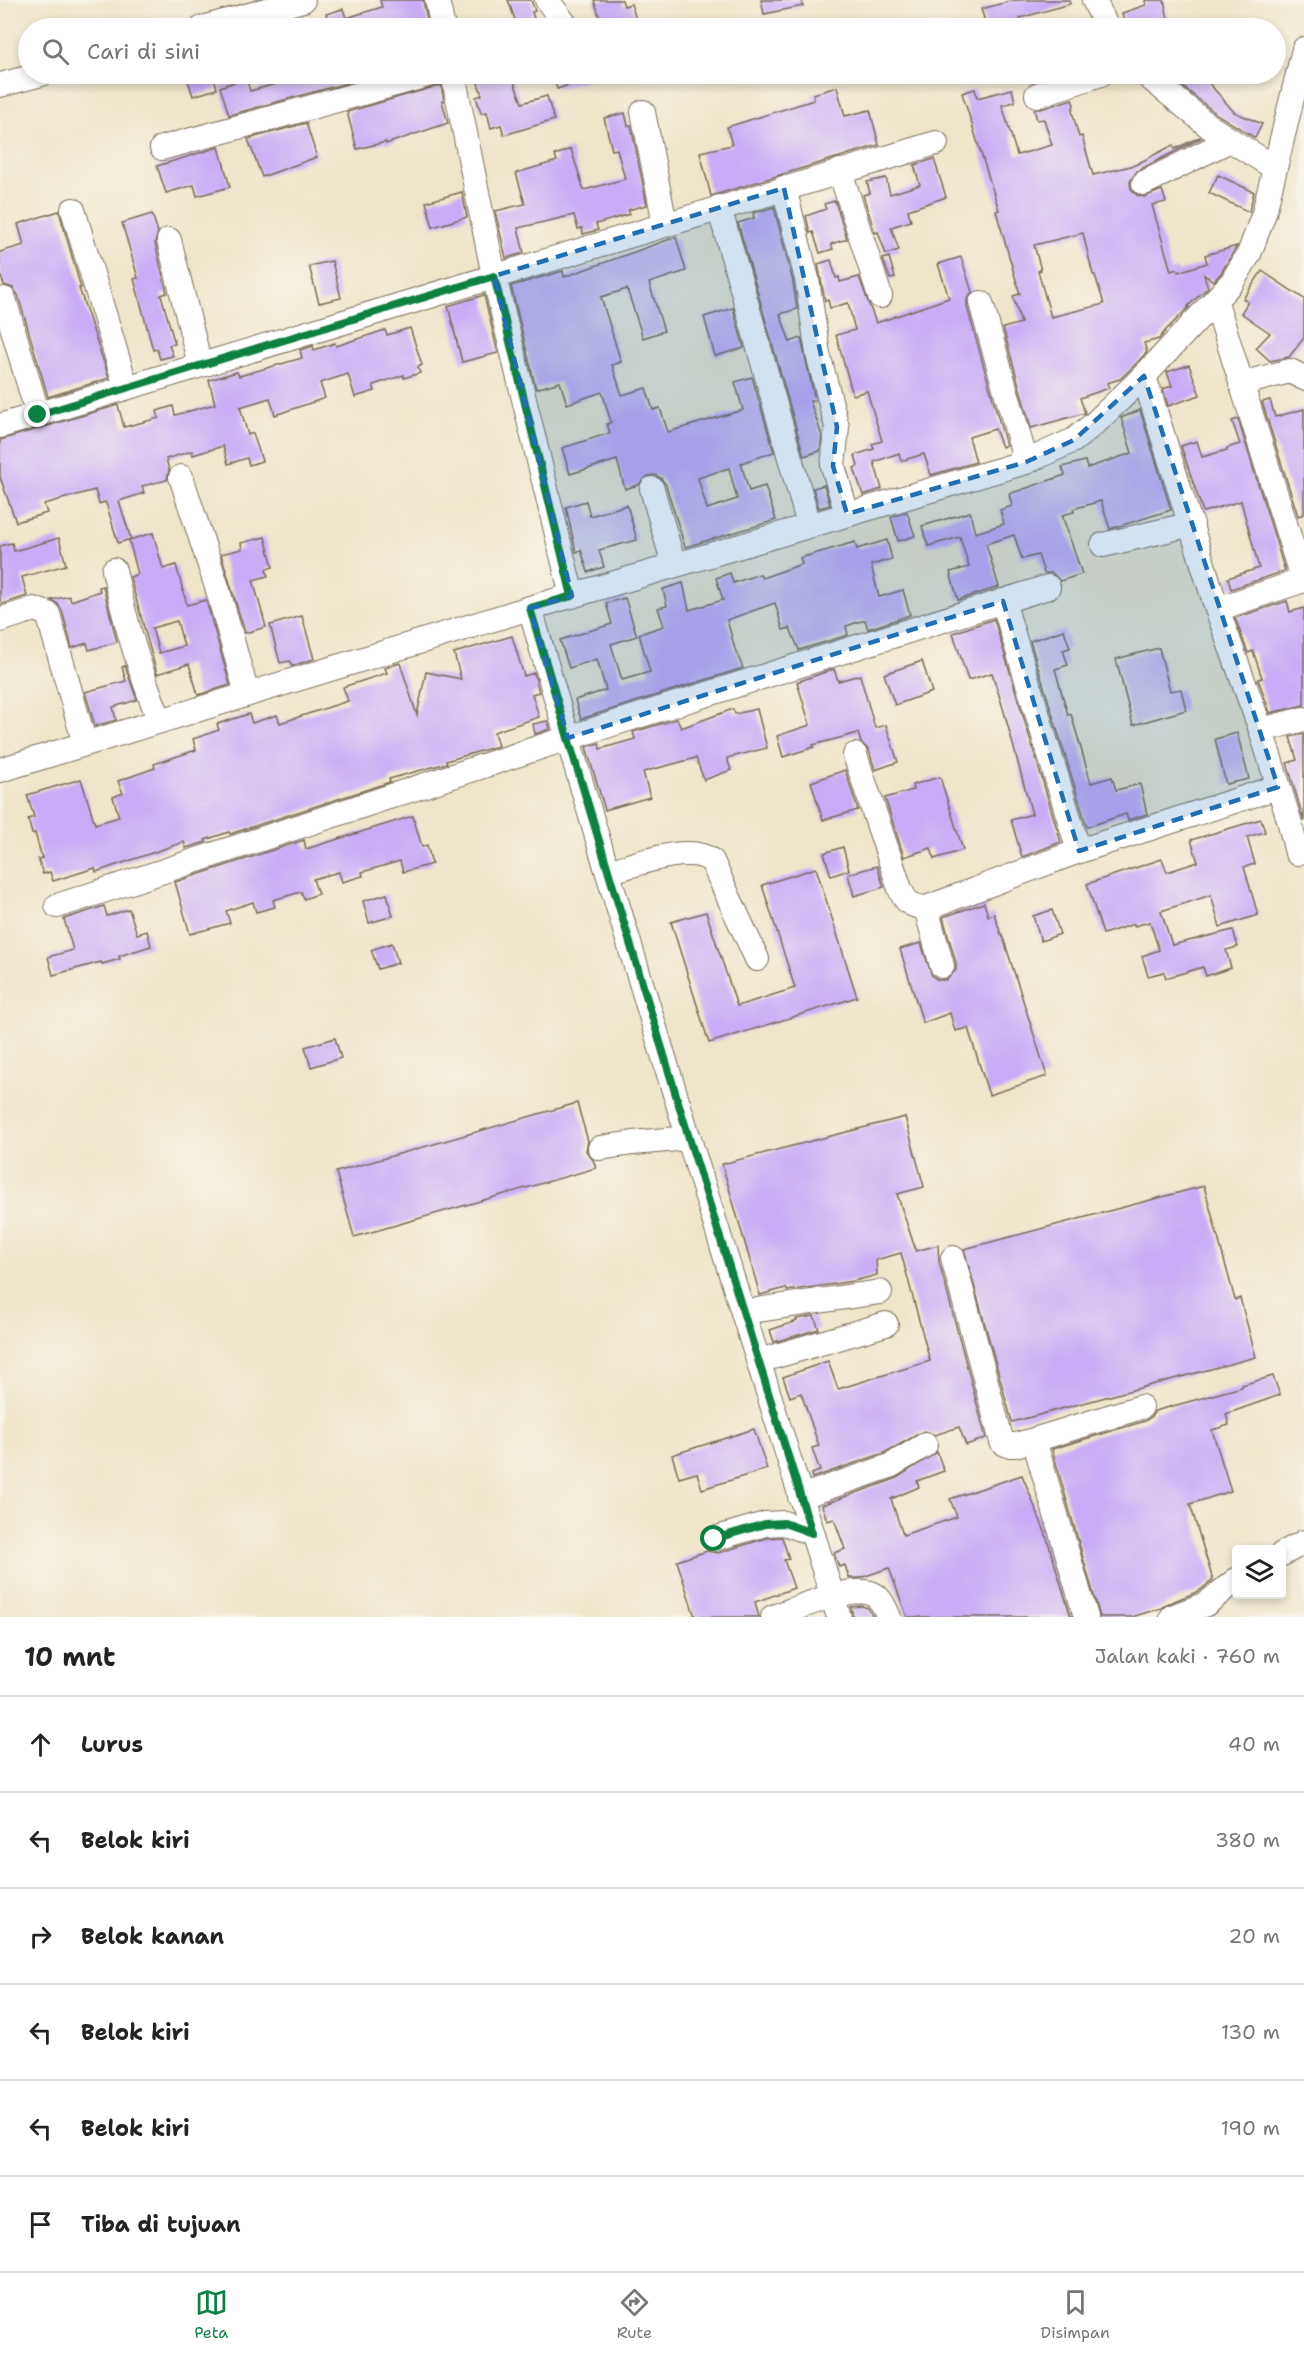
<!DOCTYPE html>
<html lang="id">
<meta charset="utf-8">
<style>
body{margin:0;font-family:"Shantell Sans",sans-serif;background:#f6f6f6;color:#222}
.controls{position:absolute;right:18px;bottom:18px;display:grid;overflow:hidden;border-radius:6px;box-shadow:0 3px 9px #0003}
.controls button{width:54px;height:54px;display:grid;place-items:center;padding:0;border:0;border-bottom:2px solid #e0e0e0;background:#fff;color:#222;font:30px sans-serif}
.stop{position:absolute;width:18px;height:18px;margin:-14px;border:4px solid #0b8043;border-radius:50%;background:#fff}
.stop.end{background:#0b8043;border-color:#fff;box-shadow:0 2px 6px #0008}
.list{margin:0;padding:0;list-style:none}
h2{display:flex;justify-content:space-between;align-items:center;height:78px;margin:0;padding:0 24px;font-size:26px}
h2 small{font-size:20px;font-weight:400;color:#767676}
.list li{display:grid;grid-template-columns:39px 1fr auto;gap:18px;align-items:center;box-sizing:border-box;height:96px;padding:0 24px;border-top:2px solid #e0e0e0}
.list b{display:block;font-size:22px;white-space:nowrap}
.list em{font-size:20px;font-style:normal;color:#767676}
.icon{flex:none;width:33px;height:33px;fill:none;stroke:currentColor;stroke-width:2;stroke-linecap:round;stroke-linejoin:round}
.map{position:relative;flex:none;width:1304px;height:1617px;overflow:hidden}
.search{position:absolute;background:#fff;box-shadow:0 3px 9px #0003;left:18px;right:18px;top:18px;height:66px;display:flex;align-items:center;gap:15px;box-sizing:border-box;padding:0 21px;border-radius:33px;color:#767676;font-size:22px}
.sheet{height:654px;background:#fff}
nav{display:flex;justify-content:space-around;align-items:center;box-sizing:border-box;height:84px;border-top:2px solid #e0e0e0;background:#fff;font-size:16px;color:#767676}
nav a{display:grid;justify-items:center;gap:3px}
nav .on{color:#0b8043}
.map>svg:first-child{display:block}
</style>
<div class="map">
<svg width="1304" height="1617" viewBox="0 0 1304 1617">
<rect width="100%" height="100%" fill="#f7f3e8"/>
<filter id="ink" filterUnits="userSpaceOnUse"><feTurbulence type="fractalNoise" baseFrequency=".0167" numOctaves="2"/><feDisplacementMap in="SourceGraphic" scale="12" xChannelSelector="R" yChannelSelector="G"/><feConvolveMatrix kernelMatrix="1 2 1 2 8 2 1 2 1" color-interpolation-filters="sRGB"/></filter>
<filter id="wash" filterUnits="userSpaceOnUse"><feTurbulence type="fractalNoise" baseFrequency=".008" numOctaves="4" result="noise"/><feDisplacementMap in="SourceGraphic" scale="24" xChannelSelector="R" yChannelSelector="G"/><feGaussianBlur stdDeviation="1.35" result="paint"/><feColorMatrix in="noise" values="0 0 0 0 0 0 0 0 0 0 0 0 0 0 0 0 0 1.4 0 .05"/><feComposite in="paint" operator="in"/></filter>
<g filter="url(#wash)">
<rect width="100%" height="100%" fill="#efe5ca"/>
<g id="blocks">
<g fill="#c8acf7" fill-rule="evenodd">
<path d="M380,0H423L429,28H323L322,25L329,23L326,14L343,9L346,18L382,7Z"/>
<path d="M508,0H531L535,11L532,12L537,28H518Z"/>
<path d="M594,0H622L624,6L631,4L639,28H610L608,23L602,25Z"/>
<path d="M761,0H802L803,6L764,14Z"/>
<path d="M1015,0H1070V4L1020,18L1022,28H987L981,9Z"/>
<path d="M1145,0H1164L1170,28H1125L1122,13L1146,5Z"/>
<path d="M186,74H213L217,89L193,96Z"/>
<path d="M277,74H380L229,115L220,87L246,78L250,91L280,83Z"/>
<path d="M475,74H511L522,103L547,96L554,120L504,135L501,125L491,128L487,112L481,113L476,97L482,95Z"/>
<path d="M552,74H597V76L557,89Z"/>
<path d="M1167,74H1201L1234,112L1262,124L1255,138L1218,115Z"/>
<path d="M441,85L444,101H442L448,123L386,144V142L357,149L347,112Z"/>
<path d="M837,87L845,116L870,110L879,145L711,196L700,152L732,145L727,127L814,100L813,94Z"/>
<path d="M975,89L977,98L1012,89L1015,102L1002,105L1017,155L1052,145L1044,119L1037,120L1034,109H1041L1072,99L1074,105L1072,111L1079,137L1082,136L1093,175L1135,165L1173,145L1175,149L1199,137L1201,138L1137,171L1130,182L1131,189L1137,195L1144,197L1162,190L1166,202L1152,205L1171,271L1177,269L1178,272L1207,263L1205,255L1237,246L1221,273L1214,281L1204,275L1208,287L1188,306L1189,307L1166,330L1159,339L1144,343L1147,352L1134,366L1120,379L1107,383L1109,388L1080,398L1085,413L1031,428L1003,328L1021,323L1013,296L1020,294L996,211L999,210L962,93ZM1083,233L1093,275H1095L1104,304L1051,317L1038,271L1041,270L1034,245Z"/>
<path d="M625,113L628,126L631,125L647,205L628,210L630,214L596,224L598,230L583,234L582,228L578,229L574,215L518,228L524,253L506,258L495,211L525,204L516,173L557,161L555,155L571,149L584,190L625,179L617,149L612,150L604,118Z"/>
<path d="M306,123L317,157L262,177L248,139Z"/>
<path d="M219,147L230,187L197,196L194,185L166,193L157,166Z"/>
<path d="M934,159L946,197L908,210L911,221L891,227L899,250L886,254L878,232L875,233L863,195L870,193L867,182L886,178L890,194L920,185L914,165Z"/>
<path d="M1218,175L1254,192L1249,212L1209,193Z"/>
<path d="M462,192L467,217L433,227L426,202Z"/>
<path d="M835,201L847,239L831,244L833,249L820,253L813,232L810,233L806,216L826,209L824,204Z"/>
<path d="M774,207L793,282L797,309L780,314L790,342L801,338L815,400L810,401L822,436L820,451L804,456L738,223L754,218L753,213Z"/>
<path d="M59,211L81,288H79L109,378L48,397L18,295L13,288L4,285L0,274V252L24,245L18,224Z"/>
<path d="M152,214L158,232L155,243L167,293L161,295L175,344L169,345L173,356L160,359L157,349L153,350L144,316L134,279L138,278L122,223Z"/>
<path d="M676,237L686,271L649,283L664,331L643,338L627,289L601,297L621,362L612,365L622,395L646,388L653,410L660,408L668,432L743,410L735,382L752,377L774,452L741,463L749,491L765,486L776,520L685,547L666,485L661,478L655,475L648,476L638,485L625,489L617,460L570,474L562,448L610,433L607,424L611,422L602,392L567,404L560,382L536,389L511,286L563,271L564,277ZM729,468L737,499L707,509L698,478Z"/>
<path d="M889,257L895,278L890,279L883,259Z"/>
<path d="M961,257L972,292L967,299V307L1006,445L1002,447L995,429L969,437L976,462L931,475L924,454L901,461L899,453L874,462L882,489L863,495L854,468L858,466L855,455L874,449L872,444L882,441L867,391L853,395L836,335L855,330L848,303L830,308L828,300L825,301L818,264L831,260L836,278L839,277L840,282L859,277L876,323L949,298L938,264Z"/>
<path d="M332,261L341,298L319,303L309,266Z"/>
<path d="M1262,271L1304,299V338L1289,357L1270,361L1256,348L1270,333L1241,313L1248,302L1243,299Z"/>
<path d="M484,295L498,353L462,362L448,306Z"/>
<path d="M733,308L744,348L715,356L704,317Z"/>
<path d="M410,328L422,365L418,367L420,373L404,378V375L373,385L375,391L355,397L348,374L320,383L325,398L275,415L270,398L240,407L248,435L253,433L262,461L249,465L247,458L228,464L223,446L193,455L192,451L166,459L169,470L167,480L142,486L144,493L119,501L131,539L118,543L107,506L105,502L99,504L95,490L44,504L47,513L16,522L0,477V440L118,405L124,427L159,418L157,411L173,406L175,415L215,404L209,380L237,372L239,376L302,358L300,350L313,346L314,350L335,343L336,346L385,330L387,335Z"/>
<path d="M1189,365L1200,395L1168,406L1163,389L1172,386L1167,372Z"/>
<path d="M1270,400L1275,417L1304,409V514L1298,516L1262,402Z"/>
<path d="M1140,410L1171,510L1110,529L1101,501L1073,509L1074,512L1062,515L1082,574L1060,581L1052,573H1044L1038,555L1022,559L1014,535L986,544L999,587L958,600L950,572L969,567L960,537L928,546L922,526L970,512L975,533L1004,524L1000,510L1012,506L1009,494L1065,475L1062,467L1085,461L1087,468L1132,453L1121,418Z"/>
<path d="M1238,419L1285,571L1231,589L1228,578L1259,568L1241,501L1203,512L1181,446L1197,441L1202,457L1227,450V448L1240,444L1232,421Z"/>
<path d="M824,485L830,505L819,508L813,488Z"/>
<path d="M586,501L590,516L627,505L637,540L599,550L604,567L588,572L581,550L576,552L566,507Z"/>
<path d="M907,512L915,536L898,541L891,517Z"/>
<path d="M153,533L163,569L176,565L187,605L206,600L230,685L198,695L189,664L157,674L130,577L138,574L129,540ZM177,621L184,646L159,653L152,628Z"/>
<path d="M265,537L273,567L266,569L268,576L253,580L266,627L245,633L221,554L242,549L241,543Z"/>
<path d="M59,538L66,565L22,577L27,596L0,605V546L12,543L14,551Z"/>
<path d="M887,540L892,559L871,565L879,597L903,590L910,615L868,629L865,620L846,626L848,635L799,650L790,628L783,630L775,603L727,620L735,649L743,668L581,719L575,700L606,690L597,659L569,668L560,640L612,624L606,603L625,598L637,636L611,644L622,680L650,672L639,634L664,626L658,608L667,606L663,589L683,583L689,610L723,600L716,578L730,573L733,583L760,574L762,578L802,564L800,558L855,542L857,549Z"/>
<path d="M103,586L117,642L89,650L87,643L72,648L62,610L58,604L51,600L69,596L71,601L100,591L99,587Z"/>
<path d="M1287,601L1290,612L1304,608V705L1270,713L1258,679L1262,678L1253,651L1248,653L1235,618Z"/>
<path d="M302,616L314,659L292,666L290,661L280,663L270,625Z"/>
<path d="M994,619L1061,842L1022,857L1011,820L1032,814L1003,708L992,673L968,680L953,633Z"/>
<path d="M1064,630L1070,648L1063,650L1068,665L1055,669L1068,715L1071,714L1091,783L1112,777L1116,790L1140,784L1147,814L1128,820L1126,814L1087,827L1030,641Z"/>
<path d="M512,636L524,676L534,673L539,692L532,694L539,717L494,732L498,746L446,761L447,763L389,779L390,782L230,834L229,832L205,840L206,842L186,848L184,842L96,872L95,868L53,881L50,872L43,874L38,859L42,858L35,833L32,834L28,819L34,817L27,795L81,779L95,824L119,817L113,797L123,793L118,781L155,768L154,764L196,750L193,739L219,730L217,724L249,714L252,723L277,715L280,723L348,701L343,687L387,673L385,668L400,663L417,715L426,672L461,679L454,653Z"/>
<path d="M1159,648L1170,691L1181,689L1186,710L1133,725L1116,659Z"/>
<path d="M922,661L932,692L895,705L884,674Z"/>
<path d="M125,666L137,700L113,707L116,720L95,726L85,692L126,681L122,667Z"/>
<path d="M834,669L838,681L860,675L875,728L886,725L898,762L875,770L869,750L861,743L858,733L813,745L814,747L783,757L777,736L810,725L797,682Z"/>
<path d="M733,709L735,714L757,709L767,748L727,758L731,770L704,780L696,758L643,772L650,797L605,810L586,747L599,743L600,749L635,739L633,732L677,719L681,728Z"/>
<path d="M548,721L550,729L535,734L533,724Z"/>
<path d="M1237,733L1249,779L1226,784L1215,739Z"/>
<path d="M1304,734V821L1287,763L1297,760L1290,737Z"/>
<path d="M845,770L858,810L823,820L811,782Z"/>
<path d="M940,777L963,850L934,859L931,848L904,857L885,798L913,790L912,785Z"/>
<path d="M413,816L422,847L427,845L432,864L403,872L400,861L362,872L363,876L342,882L339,872L313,879L318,894L304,899L301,892L273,900L275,907L256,912L253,902L226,911L230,923L190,934L175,882L304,840L306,849Z"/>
<path d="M1261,819L1265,832L1247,837L1255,864L1244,867L1258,915L1220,927L1211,895L1161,911L1172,945L1233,930L1238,947L1226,950L1231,968L1206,976L1203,967L1166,978L1164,972L1148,976L1142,956L1159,950L1150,922L1134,926V924L1103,934L1087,884L1162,859L1167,872L1198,862L1191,840Z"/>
<path d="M843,847L849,870L831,876L824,853Z"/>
<path d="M877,866L884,887L854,896L848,874Z"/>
<path d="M816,868L857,997L709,1043L671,922L706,912L737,1006L795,988L762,885Z"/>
<path d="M387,894L393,916L369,923L363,901Z"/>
<path d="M984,903L988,916L994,914L1001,934H1002L1047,1076L989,1095L968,1028L955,1031L950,1013L923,1023L900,949L921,943L932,976L938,980H946L956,970V963L943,917Z"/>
<path d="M104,906L107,916L129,909L137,934L147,931L151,946L119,956L120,959L102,964L101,962L53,975L48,957L73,950L64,919Z"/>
<path d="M1052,910L1060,934L1041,941L1033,916Z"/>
<path d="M392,943L398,963L378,969L371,950Z"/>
<path d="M335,1038L341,1058L311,1067L305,1047Z"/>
<path d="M577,1103L588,1141L586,1151L593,1160L596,1168L354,1237L336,1172Z"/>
<path d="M905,1117L924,1187L897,1194L916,1251L938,1245L939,1262L986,1438L966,1445L959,1427L935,1435L924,1431L884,1453L812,1478L811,1474L820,1471L812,1448L819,1446L801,1393L790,1397L783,1377L828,1361L838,1389L930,1361L901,1253L876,1260L877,1275L854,1281L787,1291L786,1288L760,1295L722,1164Z"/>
<path d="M1204,1186L1235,1300L1240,1298L1256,1357L1012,1422L964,1249Z"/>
<path d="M814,1316L819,1329L774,1342L770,1330L797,1321L796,1319Z"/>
<path d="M1273,1376L1280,1395L1226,1414L1229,1425L1212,1430L1231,1491L1190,1504L1213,1580L1199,1591L1167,1604L1161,1608L1132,1617H1100L1052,1449L1145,1421L1151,1417L1155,1411L1242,1387V1385Z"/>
<path d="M754,1429L767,1469L702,1489L697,1473L679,1478L672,1455Z"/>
<path d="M937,1452L944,1471L917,1481L919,1487L891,1499L903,1535L957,1517L950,1499L1022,1475L1045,1532L1071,1617H907L889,1568L860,1578H849L845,1565L839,1567L834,1553L845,1549L834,1519L827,1521L822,1505L895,1479Z"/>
<path d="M782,1537L789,1559L784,1560L794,1588L755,1602L759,1617H695L677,1561L707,1551L718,1553L767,1538Z"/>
<path d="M862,1606L868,1608L873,1617H853L851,1607Z"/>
</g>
</g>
</g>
<g filter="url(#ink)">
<use href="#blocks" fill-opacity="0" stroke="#7a6b5a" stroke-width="1.5"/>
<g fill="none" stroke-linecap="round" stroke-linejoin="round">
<g stroke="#7a6b5a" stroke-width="26">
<g id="minor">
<path d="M437,0L443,28"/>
<path d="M547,0L568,28"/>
<path d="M1094,0L1107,28"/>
<path d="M202,28L303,0"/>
<path d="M453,74L494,276L572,596"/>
<path d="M1145,74L1210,127L1275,168"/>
<path d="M0,85L42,74"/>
<path d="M1037,95L1101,74"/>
<path d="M643,112L665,224"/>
<path d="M162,148L432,74"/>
<path d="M840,171L880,296"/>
<path d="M1144,183L1230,140"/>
<path d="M784,188L807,279L818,354L837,427L833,466L847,514"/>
<path d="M719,207L809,525"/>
<path d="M73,210L126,387"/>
<path d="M169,240L200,365"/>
<path d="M4,299L38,415"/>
<path d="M1216,302L1303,581"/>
<path d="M981,303L1026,462"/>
<path d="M1144,376L1217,609L1261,730L1289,820L1297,853"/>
<path d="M1241,384L1290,371L1304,378"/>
<path d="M0,426L936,143"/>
<path d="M181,477L217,587L247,694"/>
<path d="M652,489L674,565"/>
<path d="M1103,545L1192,524"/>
<path d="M114,570C125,622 140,672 160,721"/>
<path d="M1003,601L1079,851"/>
<path d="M530,608C627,946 733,1282 839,1617"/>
<path d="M1217,609L1304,580"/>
<path d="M0,620L34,609L48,614L85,744"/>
<path d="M1261,730L1304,719"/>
<path d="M855,755L900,889C906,903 911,906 926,908L1079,851L1278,787"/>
<path d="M0,770L530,608L1026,462L1074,440L1095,423L1144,376L1232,282L1249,254L1264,213L1304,49"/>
<path d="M608,872C634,865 690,843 712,861L757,959"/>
<path d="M57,906L568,738L1048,587"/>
<path d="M926,908L942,966"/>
<path d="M600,1148L633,1143L689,1138"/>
<path d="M953,1258L1002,1442L1008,1445H1015L1034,1440L1141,1407"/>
<path d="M743,1312L880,1292"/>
<path d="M759,1361L886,1324"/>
<path d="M1034,1440L1086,1617"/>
<path d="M800,1497L890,1466L925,1445"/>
<path d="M714,1539L765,1524L784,1523L812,1533"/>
<path d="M1282,1554L1304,1542"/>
<path d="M773,1617C796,1609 850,1584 873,1594C881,1598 885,1608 889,1617"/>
<path d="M1172,1617L1206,1604L1236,1580"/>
</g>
</g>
<use href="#minor" stroke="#fff" stroke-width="24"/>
</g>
</g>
<g fill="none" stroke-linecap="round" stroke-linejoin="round" filter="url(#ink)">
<path stroke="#0b8043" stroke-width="8" d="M38,415L494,276L572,596L530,608L568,738L689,1138L812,1533L784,1523L765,1524L714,1539"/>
</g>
<path fill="#1f6fb2" fill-opacity="0.2" stroke="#1f6fb2" stroke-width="4.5" stroke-dasharray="12 8" stroke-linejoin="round" d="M784,188L837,427L833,466L847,514L1026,462L1074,440L1144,376L1278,787L1079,851L1003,601L568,738L530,608L572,596L494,276Z"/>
</svg>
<div class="controls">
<button><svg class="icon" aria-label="layers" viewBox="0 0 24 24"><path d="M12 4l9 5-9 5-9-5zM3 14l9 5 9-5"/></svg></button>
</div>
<div class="stop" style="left:714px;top:1539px"></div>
<div class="stop end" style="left:38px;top:415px"></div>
<div class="search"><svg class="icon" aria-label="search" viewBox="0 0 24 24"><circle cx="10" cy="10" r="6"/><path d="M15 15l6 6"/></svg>Cari di sini</div>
</div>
<section class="sheet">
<h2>10 mnt<small>Jalan kaki · 760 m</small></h2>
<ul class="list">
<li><svg class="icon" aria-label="ahead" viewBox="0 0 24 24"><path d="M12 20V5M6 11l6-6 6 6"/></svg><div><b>Lurus</b></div><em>40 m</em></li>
<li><svg class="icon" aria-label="left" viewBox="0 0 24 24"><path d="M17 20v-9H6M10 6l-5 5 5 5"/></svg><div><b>Belok kiri</b></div><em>380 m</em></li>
<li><svg class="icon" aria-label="right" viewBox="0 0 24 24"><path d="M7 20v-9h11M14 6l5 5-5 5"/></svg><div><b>Belok kanan</b></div><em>20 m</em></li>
<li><svg class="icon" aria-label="left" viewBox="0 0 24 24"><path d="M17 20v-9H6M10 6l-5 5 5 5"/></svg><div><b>Belok kiri</b></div><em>130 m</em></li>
<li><svg class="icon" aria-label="left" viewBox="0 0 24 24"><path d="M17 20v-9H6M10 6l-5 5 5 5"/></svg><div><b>Belok kiri</b></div><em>190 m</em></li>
<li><svg class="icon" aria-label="arrive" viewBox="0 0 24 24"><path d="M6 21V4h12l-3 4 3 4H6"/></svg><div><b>Tiba di tujuan</b></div></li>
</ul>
</section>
<nav>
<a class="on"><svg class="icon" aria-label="map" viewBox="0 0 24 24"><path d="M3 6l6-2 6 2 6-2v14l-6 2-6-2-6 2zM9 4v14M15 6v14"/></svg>Peta</a>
<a><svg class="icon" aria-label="directions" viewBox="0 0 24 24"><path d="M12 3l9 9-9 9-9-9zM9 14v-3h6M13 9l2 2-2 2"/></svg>Rute</a>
<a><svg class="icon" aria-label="saved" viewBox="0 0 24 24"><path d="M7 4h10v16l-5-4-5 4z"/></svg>Disimpan</a>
</nav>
